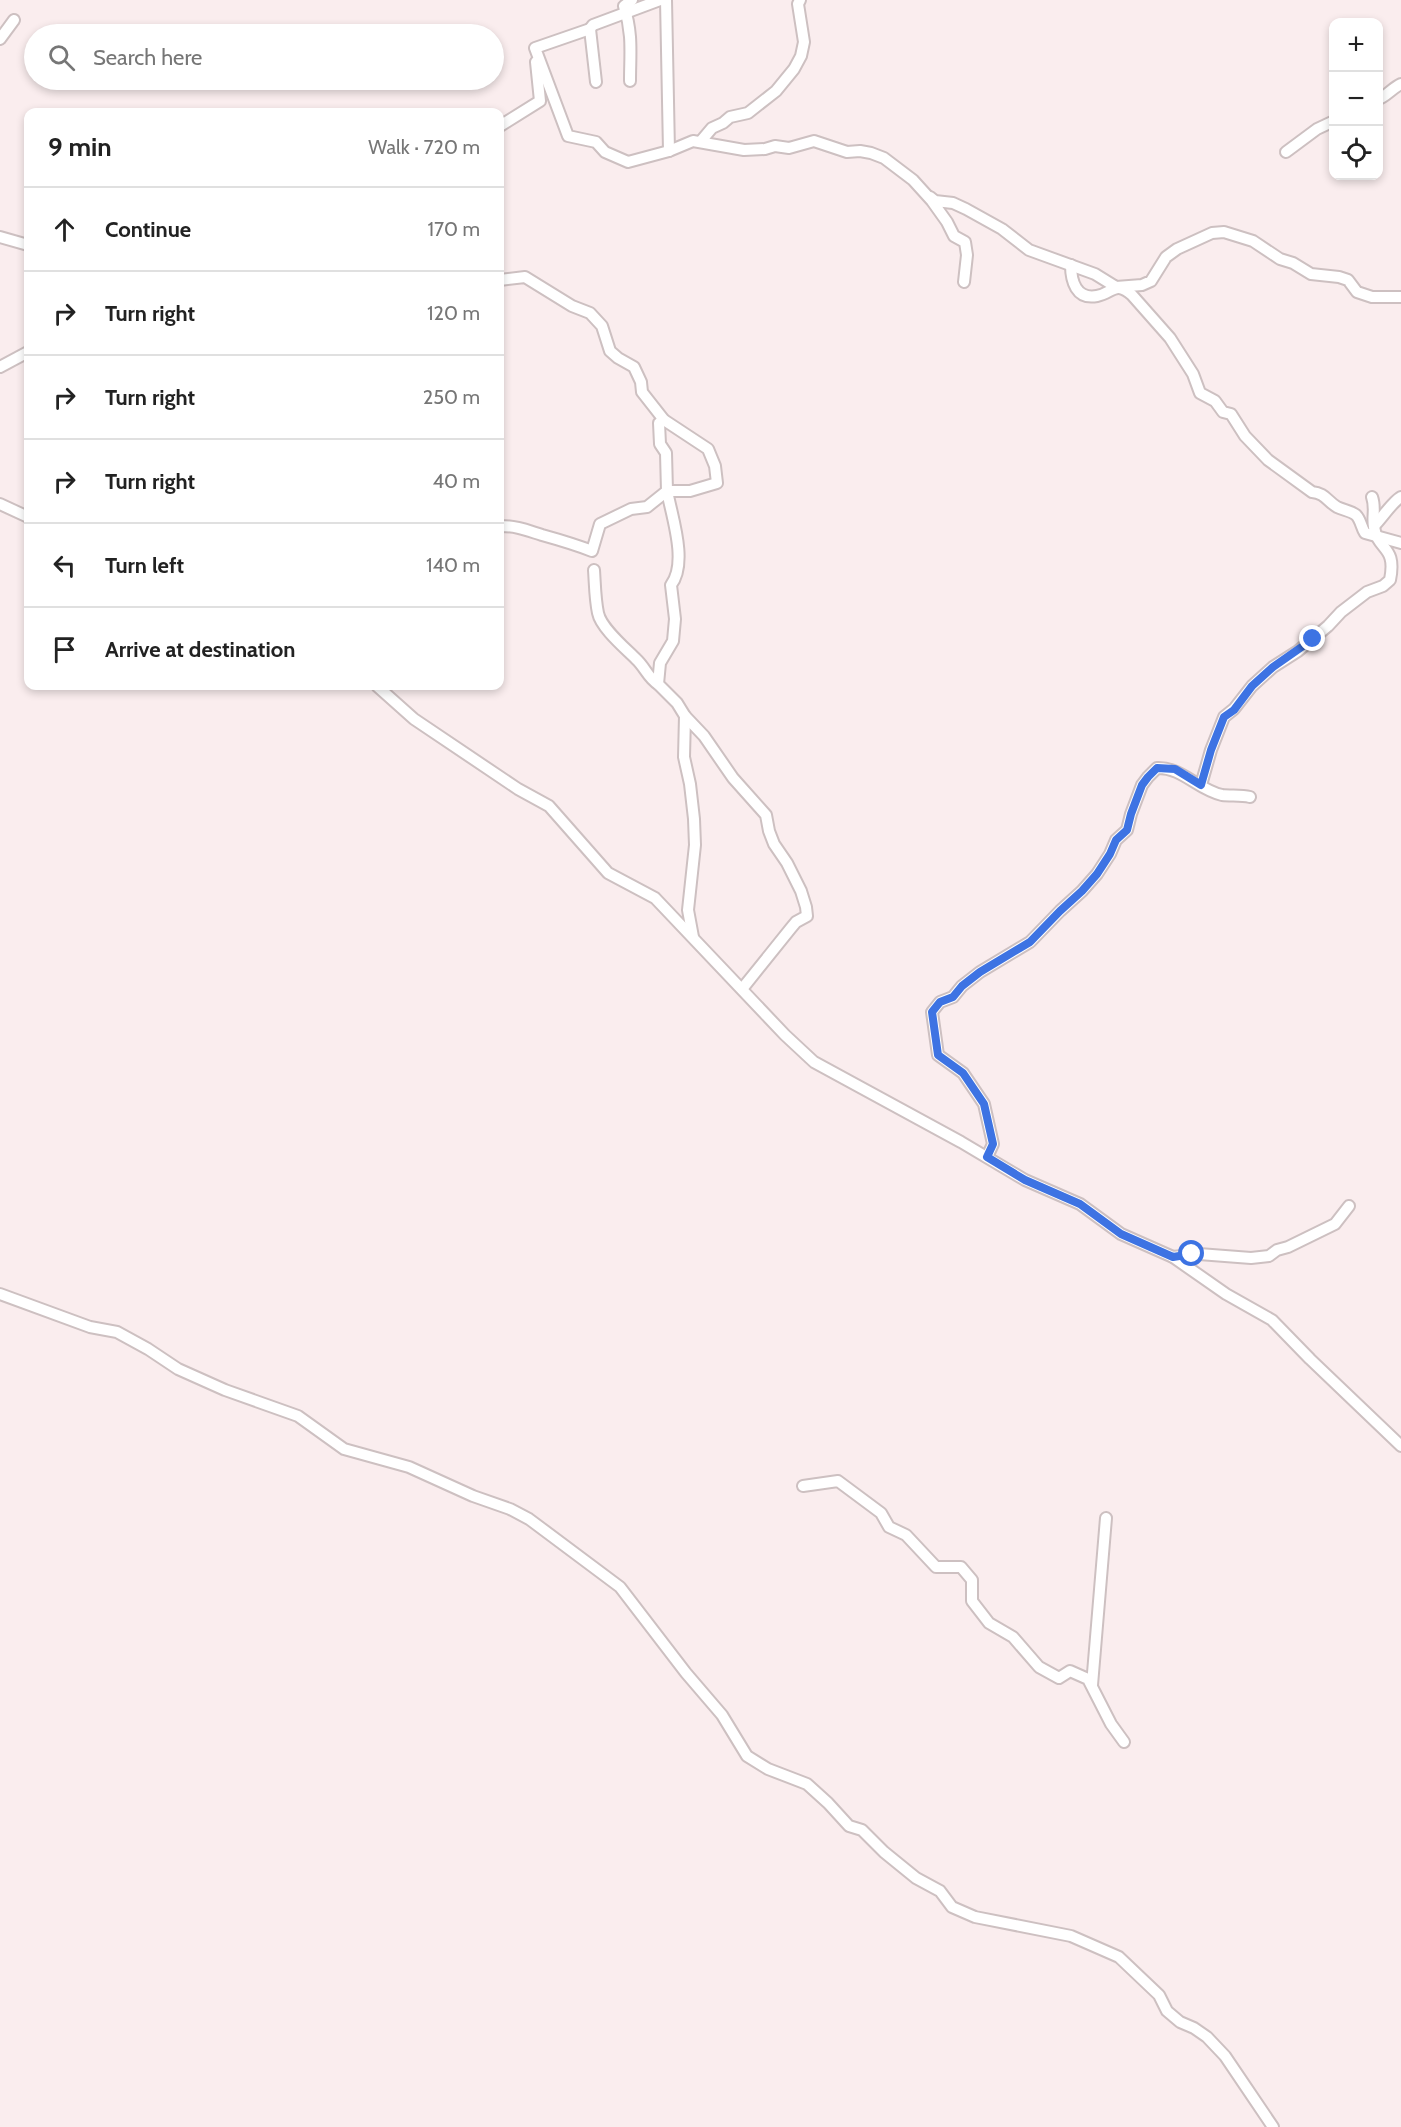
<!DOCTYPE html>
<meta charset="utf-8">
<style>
body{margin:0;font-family:Cabin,sans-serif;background:#f6f6f6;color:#222}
.controls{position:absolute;right:18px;top:18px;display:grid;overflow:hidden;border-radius:12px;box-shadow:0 3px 9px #0003}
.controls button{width:54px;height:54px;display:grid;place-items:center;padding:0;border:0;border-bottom:2px solid #e0e0e0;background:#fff;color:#222;font:30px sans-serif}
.stop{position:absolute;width:18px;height:18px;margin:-14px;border:4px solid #3d73e3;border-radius:50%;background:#fff}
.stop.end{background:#3d73e3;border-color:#fff;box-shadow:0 2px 6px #0008}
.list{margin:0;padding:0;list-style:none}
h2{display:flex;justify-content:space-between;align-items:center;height:78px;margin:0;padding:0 24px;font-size:26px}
h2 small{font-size:20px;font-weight:400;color:#767676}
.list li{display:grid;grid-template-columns:39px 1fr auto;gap:18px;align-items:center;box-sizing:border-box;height:84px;padding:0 24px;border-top:2px solid #e0e0e0}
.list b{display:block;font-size:22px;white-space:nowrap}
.list em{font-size:20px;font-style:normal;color:#767676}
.icon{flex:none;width:33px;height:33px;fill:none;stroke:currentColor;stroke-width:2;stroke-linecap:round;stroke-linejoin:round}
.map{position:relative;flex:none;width:1401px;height:2127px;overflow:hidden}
.search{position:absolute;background:#fff;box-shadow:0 3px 9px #0003;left:24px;top:24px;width:480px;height:66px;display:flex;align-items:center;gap:15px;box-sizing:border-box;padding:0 21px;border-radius:33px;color:#767676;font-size:22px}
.panel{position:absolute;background:#fff;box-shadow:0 3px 9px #0003;left:24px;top:108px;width:480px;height:582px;border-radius:12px}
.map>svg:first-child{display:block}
</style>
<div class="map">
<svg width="1401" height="2127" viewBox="0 0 1401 2127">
<rect width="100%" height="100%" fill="#faedee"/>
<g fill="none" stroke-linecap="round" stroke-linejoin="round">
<g stroke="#cdc0c1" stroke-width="14">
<g id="street">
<path d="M666,0L669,151"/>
<path d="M590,29L535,48L568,136L596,142L605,152L628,162L669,151L693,141L744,150L765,149L775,146L789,148L814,141L847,152L860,151L871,153L884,158L913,180L932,201L947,222L954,236L965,242L967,255L964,282"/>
<path d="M0,39L14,20"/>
<path d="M630,81C630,53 633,35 624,6L632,0"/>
<path d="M596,82L590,29L593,25L660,0"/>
<path d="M1378,99C1386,97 1392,88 1401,84"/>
<path d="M500,126L540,101L536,62"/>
<path d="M701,141L712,128L723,123L730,117L748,113L776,91L794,69L801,56L804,42L798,4L800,0"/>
<path d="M1286,152L1317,129L1334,121"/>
<path d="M930,197L935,201L953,203L966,209L1002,229L1029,250L1095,274L1116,287L1142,285L1151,281L1166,257L1177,249L1212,233L1224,232L1253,241L1280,259L1293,263L1311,274L1339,277L1348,280L1357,292L1372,297H1401"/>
<path d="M0,237L28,245"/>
<path d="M1071,265C1071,281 1076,300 1097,296C1113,293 1115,280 1132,295L1170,338L1193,374L1200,393L1215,401L1223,412L1231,414L1245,436L1268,460L1312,492C1325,493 1327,501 1337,507C1343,510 1351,511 1356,515C1361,520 1361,527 1365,533L1401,543"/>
<path d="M500,280L525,277L572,306L590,313L602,326L610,351L618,358L634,367L641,382L642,392L664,420L708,449L715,466L717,483L690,491H667C672,517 688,563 671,585L675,619L673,641L660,663L658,684L677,703L685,716L684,757L690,784L694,819L695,845L688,910L693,937"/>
<path d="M0,367L28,352"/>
<path d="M0,504L28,517"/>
<path d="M500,526C517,526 526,530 542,535C560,540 574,544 592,551L600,524L631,509L647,507L667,491L666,453L660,444L659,423L664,420"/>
<path d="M1374,526C1382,518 1393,501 1401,497"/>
<path d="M594,570C595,584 595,599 598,613C601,628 625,648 636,659C645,667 648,678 658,684"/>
<path d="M377,686L414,719L518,789L549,806L608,873L655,898L785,1035L814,1062L961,1142L1025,1180L1080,1204L1121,1234L1173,1257L1226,1294L1272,1320L1310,1359L1401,1446"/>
<path d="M685,716L704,736L733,778L766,815L769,831L774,844L787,863L801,891L806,907L807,916L796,922L791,928L742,989"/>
<path d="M1201,785L1211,750L1224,717L1234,709L1252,686L1273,667L1298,651L1328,626L1341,612L1367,592L1383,586L1390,580C1397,545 1378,552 1374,527C1372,516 1376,508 1372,497"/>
<path d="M987,1157L993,1144L984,1104L963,1073L938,1055L932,1012L940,1002L953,997L962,986L980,972L1030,942L1060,911L1082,891L1097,874L1110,854L1116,840L1127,830L1131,814L1142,785L1148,777L1157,768C1182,767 1198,790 1222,795C1231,796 1241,795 1250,797"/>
<path d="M1173,1257L1199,1254L1251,1258L1269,1256L1277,1250L1288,1247L1335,1224L1349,1206"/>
<path d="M0,1294L90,1327L117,1332L148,1349L178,1369L225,1390L298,1416L344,1449L409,1467L473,1496L510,1509L529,1519L620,1587L686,1673L722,1715L747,1756L768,1769L807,1784L828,1803L849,1826L862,1830L884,1852L916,1878L940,1891L952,1907L975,1917L1071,1936L1119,1957L1159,1995L1167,2011L1180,2022L1194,2028L1207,2037L1225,2056L1273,2127"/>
<path d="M803,1486L838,1481L881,1513L889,1527L906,1535L936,1567H961L972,1580V1601L989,1623L1013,1637L1039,1667L1059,1678L1070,1671L1088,1679L1111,1724L1124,1742"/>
<path d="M1092,1685L1106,1518"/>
</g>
</g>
<use href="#street" stroke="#fff" stroke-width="10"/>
</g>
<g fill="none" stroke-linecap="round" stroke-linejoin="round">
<path stroke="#3d73e3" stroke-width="8" d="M1192,1254L1173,1257L1121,1234L1080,1204L1025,1180L987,1157L993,1144L984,1104L963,1073L938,1055L932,1012L940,1002L953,997L962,986L980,972L1030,942L1060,911L1082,891L1097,874L1110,854L1116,840L1127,830L1131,814L1142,785L1148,777L1157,768L1175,769L1201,785L1211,750L1224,717L1234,710L1252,686L1273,667L1313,639"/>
</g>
</svg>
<div class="controls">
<button>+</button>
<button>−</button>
<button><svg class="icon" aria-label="locate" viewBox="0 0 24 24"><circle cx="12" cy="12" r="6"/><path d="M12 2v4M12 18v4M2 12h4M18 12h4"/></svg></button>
</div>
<div class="stop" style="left:1192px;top:1254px"></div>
<div class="stop end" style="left:1313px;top:639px"></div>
<div class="search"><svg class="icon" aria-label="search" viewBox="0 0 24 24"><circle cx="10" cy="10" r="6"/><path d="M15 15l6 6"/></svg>Search here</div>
<section class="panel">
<h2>9 min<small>Walk · 720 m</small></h2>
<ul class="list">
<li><svg class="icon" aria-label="ahead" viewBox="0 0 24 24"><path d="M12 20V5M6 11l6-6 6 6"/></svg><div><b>Continue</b></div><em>170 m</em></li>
<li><svg class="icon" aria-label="right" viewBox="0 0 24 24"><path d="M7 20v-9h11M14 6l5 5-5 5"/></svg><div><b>Turn right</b></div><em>120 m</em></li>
<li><svg class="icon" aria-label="right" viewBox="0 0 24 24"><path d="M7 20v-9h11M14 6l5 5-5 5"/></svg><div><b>Turn right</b></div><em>250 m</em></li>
<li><svg class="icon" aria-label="right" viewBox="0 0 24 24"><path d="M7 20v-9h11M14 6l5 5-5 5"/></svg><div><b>Turn right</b></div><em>40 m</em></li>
<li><svg class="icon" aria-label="left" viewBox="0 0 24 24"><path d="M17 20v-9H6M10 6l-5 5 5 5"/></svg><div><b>Turn left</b></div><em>140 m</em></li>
<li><svg class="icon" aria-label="arrive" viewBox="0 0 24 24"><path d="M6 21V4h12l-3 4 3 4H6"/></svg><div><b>Arrive at destination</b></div></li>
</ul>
</section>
</div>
